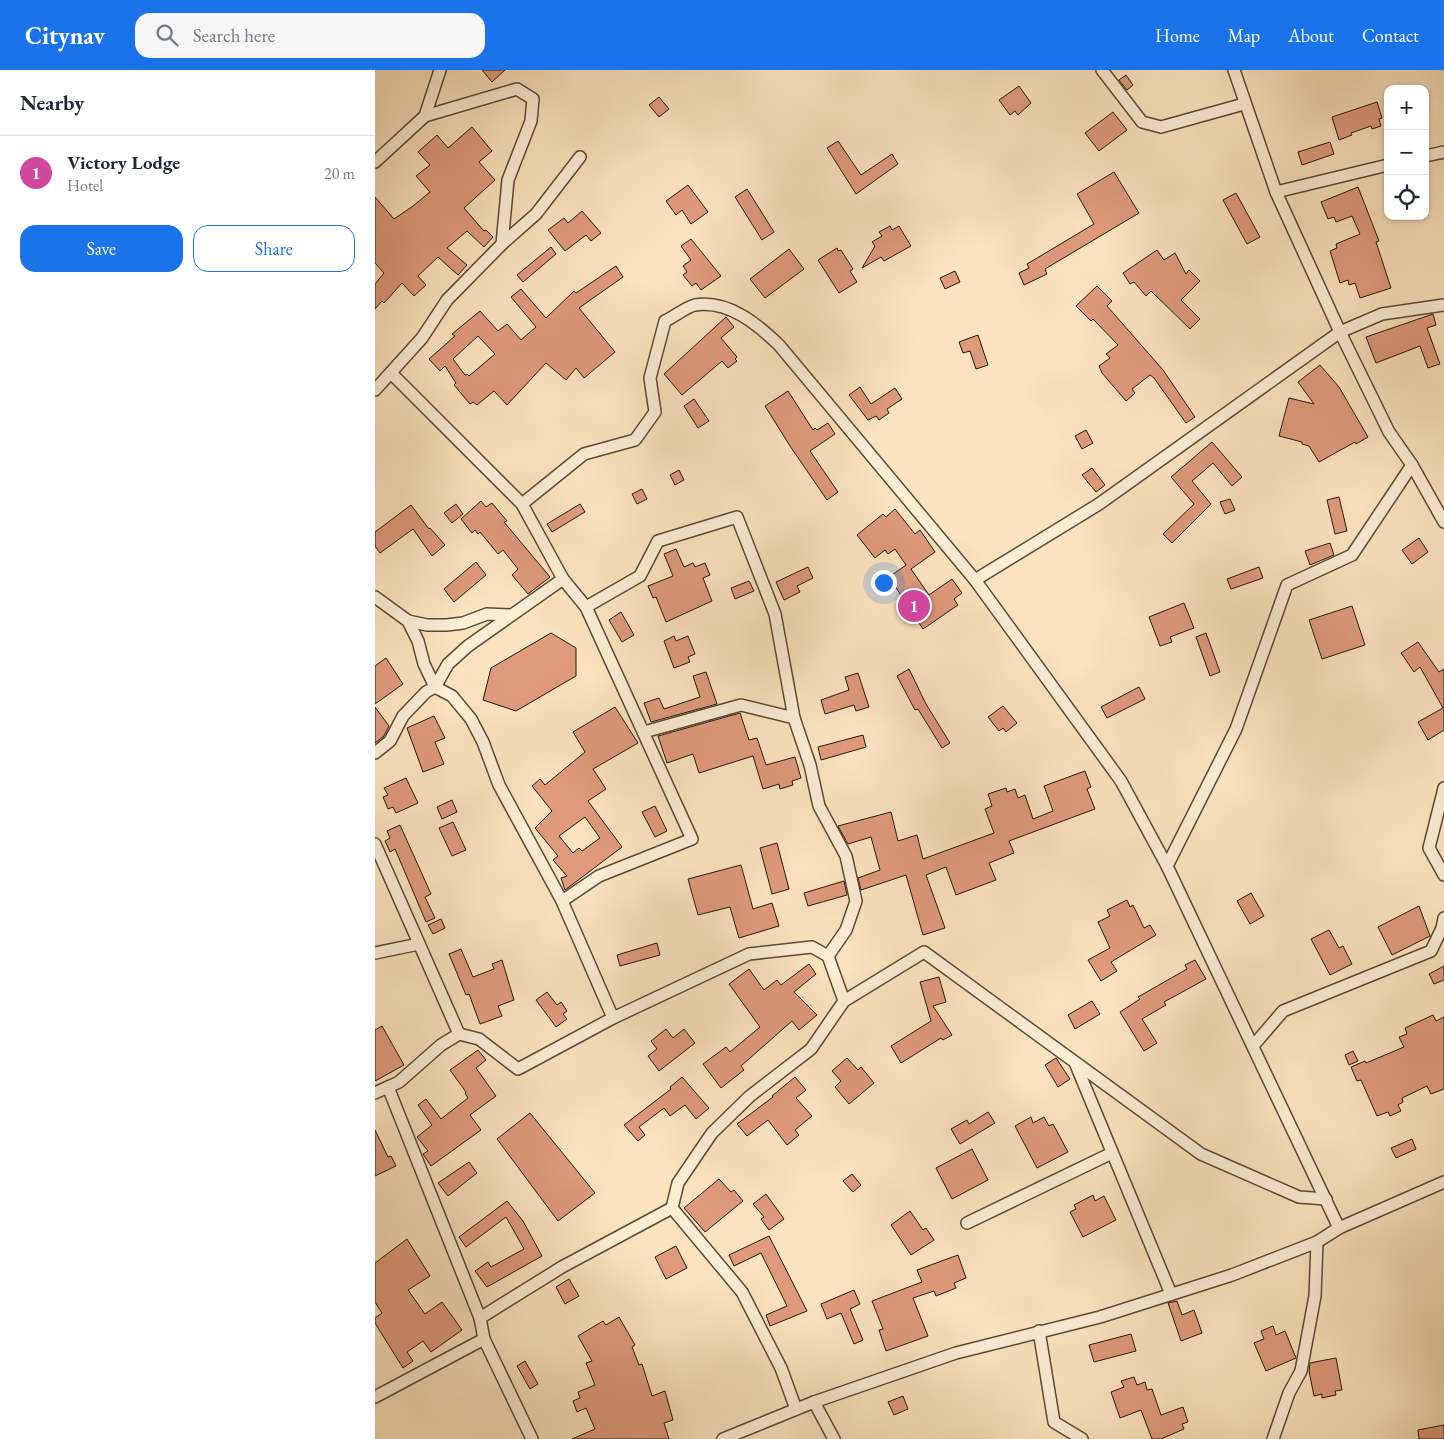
<!DOCTYPE html>
<meta charset="utf-8">
<style>
body{margin:0;font-family:"EB Garamond",serif;background:#f6f6f7;color:#1f2937}
.controls{position:absolute;right:15px;top:15px;display:grid;overflow:hidden;border-radius:10px;box-shadow:0 1px 4px #0004}
.controls button{width:45px;height:45px;display:grid;place-items:center;padding:0;border:0;border-bottom:1px solid #e0e1e3;background:#fff;color:#1f2937;font:25px sans-serif}
.you{position:absolute;left:508px;top:512px;width:18px;height:18px;margin:-12px;border:4px solid #fff;border-radius:50%;background:#1a73e8;box-shadow:0 0 0 8px #1a73e833}
.badge{display:grid;place-items:center;width:32px;height:32px;border-radius:50%;background:#1a73e8;color:#fff;font-size:16px;font-weight:700}
.pin{position:absolute;translate:-50% -50%;border:2px solid #fff;box-shadow:0 1px 5px #0006}
.list{margin:0;padding:0;list-style:none}
h2{display:flex;justify-content:space-between;align-items:center;height:65px;margin:0;padding:0 20px;font-size:21px}
h2 small{font-size:16px;font-weight:400;color:#747a83}
.list li{display:grid;grid-template-columns:32px 1fr auto;gap:15px;align-items:center;box-sizing:border-box;height:75px;padding:0 20px;border-top:1px solid #e0e1e3}
.list b{display:block;font-size:19px;white-space:nowrap}
.list p{margin:0;font-size:16px;white-space:nowrap;color:#747a83}
.list em{font-size:16px;font-style:normal;color:#747a83}
.actions{display:flex;gap:10px;padding:15px 20px}
.actions a{flex:1;padding:11px 0;border:1px solid #1a73e8;border-radius:15px;text-align:center;font-size:18px;color:#1a73e8}
.actions .main{background:#1a73e8;color:#fff}
.icon{flex:none;width:28px;height:28px;fill:none;stroke:currentColor;stroke-width:2;stroke-linecap:round;stroke-linejoin:round}
.map{position:relative;flex:none;width:1069px;height:1369px;overflow:hidden}
header{display:flex;align-items:center;gap:30px;box-sizing:border-box;height:70px;padding:0 25px;background:#1a73e8;color:#fff}
header strong{font-size:24px}
nav{display:flex;gap:28px;margin-inline-start:auto;font-size:18px}
.search{width:350px;height:45px;background:#f6f6f7;display:flex;align-items:center;gap:12px;box-sizing:border-box;padding:0 18px;border-radius:15px;color:#747a83;font-size:19px}
main{display:flex}
aside{flex:1;background:#fff}
.map>svg:first-child{display:block}
</style>
<header>
<strong>Citynav</strong>
<div class="search"><svg class="icon" aria-label="search" viewBox="0 0 24 24"><circle cx="10" cy="10" r="6"/><path d="M15 15l6 6"/></svg>Search here</div>
<nav><a>Home</a><a>Map</a><a>About</a><a>Contact</a></nav>
</header>
<main>
<aside>
<h2>Nearby<small></small></h2>
<ul class="list">
<li><span class="badge" style="background:#d1479c">1</span><div><b>Victory Lodge</b><p>Hotel</p></div><em>20 m</em></li>
</ul>
<div class="actions"><a class="main">Save</a><a>Share</a></div>
</aside>
<div class="map">
<svg width="1069" height="1369" viewBox="0 0 1069 1369">
<rect width="100%" height="100%" fill="#fbe3bf"/>
<filter id="stains"><feTurbulence type="fractalNoise" baseFrequency=".004" numOctaves="4"/><feColorMatrix values="0 0 0 0 .2 0 0 0 0 .09 0 0 0 0 .02 0 0 0 .5 -.17"/></filter>
<radialGradient id="worn" r=".72"><stop offset=".6" stop-color="#630" stop-opacity="0"/><stop offset="1" stop-color="#630" stop-opacity=".3"/></radialGradient>
<g fill="#df9a7c" stroke="#261809" fill-rule="evenodd">
<path d="M107,0H130L117,12Z"/>
<path d="M751,5L758,15L752,20L744,10Z"/>
<path d="M644,16L656,33L643,45L640,41L635,45L624,30Z"/>
<path d="M284,27L294,39L284,47L274,35Z"/>
<path d="M1002,32L1007,48L1004,49L1006,56L997,59L996,56L976,63L977,65L964,70L957,47Z"/>
<path d="M738,42L752,60L724,81L710,63Z"/>
<path d="M97,57L117,81L104,92L120,110L89,138L109,161L111,160L118,167L109,177L92,161L72,178L92,195L83,205L63,187L43,206L51,215L39,226L27,213L9,233L7,231L0,239V214L9,203L0,193V127L19,149L38,136L55,122L41,106L55,95L43,82L62,65L73,78Z"/>
<path d="M463,71L486,105L517,84L523,94L481,124L452,78Z"/>
<path d="M955,72L959,84L927,95L923,82Z"/>
<path d="M739,102L764,143L670,199L672,204L649,215L644,203L654,198L652,194L719,154L702,124Z"/>
<path d="M313,115L333,142L316,154L307,140L301,145L291,131Z"/>
<path d="M983,117L1004,171L1001,172L1016,218L985,228L980,213L974,215L973,210L965,213L955,181L962,178L961,174L985,164L977,146L961,152L959,147L953,149L946,132Z"/>
<path d="M372,119L399,162L387,170L360,127Z"/>
<path d="M861,123L885,167L872,174L848,130Z"/>
<path d="M207,141L226,163L216,171L211,165L190,181L173,160L189,148L193,153Z"/>
<path d="M515,156L517,160L524,156L536,176L509,191L506,187L487,198L500,176L497,172L507,166L504,162Z"/>
<path d="M316,169L346,206L326,220L321,213L317,216L308,205L312,202L308,196L316,190L306,176Z"/>
<path d="M176,177L181,184L148,212L142,205Z"/>
<path d="M462,178L463,181L466,180L478,199L475,201L482,212L464,223L443,190Z"/>
<path d="M414,179L429,199L390,228L375,209Z"/>
<path d="M782,180L789,190L800,183L811,204L814,200L825,211L806,230L825,249L815,259L776,221L771,226L759,212L755,214L748,203Z"/>
<path d="M241,196L248,207L204,238L240,282L209,308L201,298L191,310L171,293L132,335L119,321L102,335L98,332L95,334L79,315L81,313L70,296L65,301L54,289L80,266L77,264L105,241L123,261L132,254L146,270L161,257L136,227L146,219L171,248L199,221L201,223ZM103,266L120,284L94,306L92,304L90,305L78,289Z"/>
<path d="M580,201L585,212L570,219L565,208Z"/>
<path d="M722,216L737,231L732,236L788,300L820,347L811,353L779,308L775,305L757,319L760,323L751,331L727,303L724,296L735,288L731,284L743,275L718,249L716,251L701,236Z"/>
<path d="M1058,244L1061,255L1052,258L1065,294L1053,298L1045,276L1001,293L991,267Z"/>
<path d="M351,247L359,257L346,268L362,287L360,289L362,291L353,298L347,291L307,325L289,304Z"/>
<path d="M603,265L613,295L601,299L595,281L588,283L584,272Z"/>
<path d="M945,295L964,317L993,367L981,374L980,372L944,392L934,376L927,374V372L904,366L914,328L939,334L923,312Z"/>
<path d="M485,317L496,334L520,318L527,329L512,339L514,343L504,350L501,346L493,350L474,325Z"/>
<path d="M413,321L438,360L440,358L442,360L453,353L460,364L435,381L463,422L452,430L415,376L390,336Z"/>
<path d="M319,329L334,351L323,358L309,336Z"/>
<path d="M711,360L718,373L707,379L700,366Z"/>
<path d="M837,372L867,407L857,416L838,393L817,411L836,434L797,473L788,464L819,434L796,407Z"/>
<path d="M717,398L730,415L721,422L707,405Z"/>
<path d="M304,400L309,410L300,415L295,405Z"/>
<path d="M267,419L272,429L262,434L257,424Z"/>
<path d="M964,427L972,461L960,464L952,430Z"/>
<path d="M855,429L860,440L850,444L845,432Z"/>
<path d="M106,431L111,437L117,433L132,451L129,452L175,507L153,524L137,505L143,499L128,480L123,484L105,462L103,464L100,460L97,463L86,449Z"/>
<path d="M81,434L88,444L77,453L69,443Z"/>
<path d="M205,434L210,442L177,462L172,454Z"/>
<path d="M36,435L54,459L55,458L70,475L57,486L38,459L5,483L0,476V462Z"/>
<path d="M520,439L540,464L545,460L560,482L536,499L554,525L577,509L587,523L579,529L583,535L548,559L514,507L531,495L520,479L513,484L510,480L500,488L482,465L508,444L511,447Z"/>
<path d="M1044,468L1053,482L1037,494L1027,480Z"/>
<path d="M955,473L959,485L935,495L930,481Z"/>
<path d="M301,479L309,497L318,493L320,497L330,493L335,505L328,508L337,531L291,552L281,527L278,528L273,516L298,506L289,484Z"/>
<path d="M101,492L111,505L79,532L69,519Z"/>
<path d="M433,497L438,508L422,516L425,522L409,530L401,512Z"/>
<path d="M884,497L888,508L856,519L852,509Z"/>
<path d="M374,511L379,521L360,529L356,518Z"/>
<path d="M809,533L819,558L795,567L797,572L785,576L774,547Z"/>
<path d="M977,536L990,575L947,589L934,550Z"/>
<path d="M246,542L259,565L247,572L234,550Z"/>
<path d="M176,563L201,578V606L141,641L108,630L116,598Z"/>
<path d="M831,563L845,602L835,606L821,567Z"/>
<path d="M299,566L301,571L313,566L320,584L313,587L315,592L299,598L289,571Z"/>
<path d="M1043,572L1064,602L1069,599V660L1053,670L1043,652L1068,638L1045,597L1039,602L1026,583Z"/>
<path d="M11,588L28,614L0,634V596Z"/>
<path d="M534,599L551,634L575,673L567,678L543,639L540,640L522,606Z"/>
<path d="M331,602L342,634L276,652L269,633L284,628L289,639L325,627L318,606Z"/>
<path d="M483,603L494,637L481,641L479,635L450,644L446,630L474,620L470,607Z"/>
<path d="M764,617L770,629L732,648L726,637Z"/>
<path d="M628,636L642,653L631,662L628,658L624,661L613,647Z"/>
<path d="M0,637L14,656L9,666L0,673Z"/>
<path d="M240,637L263,673L218,699L231,719L213,731L247,777L190,820L186,808L192,806L178,790L183,786L160,758L177,741L157,716L165,709L170,715L210,682L198,662ZM210,747L225,768L207,781L204,778L198,783L184,766Z"/>
<path d="M365,643L374,670L382,668L391,695L420,687L426,708L417,711L418,715L405,719L404,714L388,719L378,686L324,703L318,684L292,693L283,666Z"/>
<path d="M59,646L70,668L60,672L69,694L48,702L32,658Z"/>
<path d="M488,665L491,677L446,690L443,677Z"/>
<path d="M710,701L716,717L712,719L720,739L634,771L639,783L614,793L621,810L581,825L571,797L551,805L570,858L548,865L531,805L486,820L483,808L505,800L496,767L473,774L463,756L516,742L523,771L542,765L548,789L619,763L610,739L617,736L613,724L631,718L632,722L640,719L643,728L650,725L658,749L678,741L669,716Z"/>
<path d="M31,708L43,733L21,743L18,737L13,739L8,727L13,725L9,718Z"/>
<path d="M77,730L82,742L67,749L62,737Z"/>
<path d="M280,736L292,761L280,767L267,742Z"/>
<path d="M78,752L91,780L77,786L64,758Z"/>
<path d="M25,755L56,824L50,827L60,848L51,852L20,779L15,782L10,771L15,768L12,761Z"/>
<path d="M402,773L414,819L397,824L385,778Z"/>
<path d="M366,795L378,839L397,833L404,856L364,868L355,837L323,845L313,809Z"/>
<path d="M469,811L472,825L433,836L429,823Z"/>
<path d="M876,823L889,846L875,854L862,831Z"/>
<path d="M752,830L755,837L758,835L769,858L775,855L781,865L736,892L742,901L726,911L713,890L735,878L723,852L735,846L732,840Z"/>
<path d="M1044,836L1055,866L1017,885L1003,857Z"/>
<path d="M66,849L70,858L58,864L53,855Z"/>
<path d="M954,860L964,878L968,876L977,894L955,905L936,869Z"/>
<path d="M282,873L285,885L245,896L242,885Z"/>
<path d="M86,879L98,907L119,899L117,894L127,890L139,930L123,936L127,946L105,954L94,924L91,925L74,884Z"/>
<path d="M820,890L831,909L789,932L791,935L767,949L782,973L769,981L745,942L765,929L763,927L812,899L810,895Z"/>
<path d="M434,894L441,904L419,922L442,945L424,960L417,951L366,996L369,1000L346,1018L328,994L351,977L355,982L385,957L354,914L374,899L389,920L402,910L406,915Z"/>
<path d="M1069,896V910L1059,914L1054,904Z"/>
<path d="M564,907L571,932L558,936L577,965L568,970L566,968L526,993L516,976L556,951L545,912Z"/>
<path d="M172,922L182,935L186,932L192,941L188,944L192,949L181,957L161,930Z"/>
<path d="M717,931L725,944L700,959L693,945Z"/>
<path d="M1058,945L1061,951L1069,947V1019L1056,1024L1052,1016L1027,1028L1028,1032L1023,1035L1026,1041L1015,1046L1013,1042L1002,1046L986,1010L982,1011L976,997L990,991L991,993L1029,977L1024,967L1032,964L1030,958Z"/>
<path d="M7,956L29,995L0,1011V960Z"/>
<path d="M291,959L298,968L309,959L320,973L284,1001L273,986L282,979L276,971Z"/>
<path d="M103,980L111,990L101,998L121,1026L95,1045L106,1060L56,1096L48,1084L53,1081L42,1067L57,1055L43,1035L51,1029L66,1049L93,1028L90,1023L91,1022L75,1000Z"/>
<path d="M978,981L983,991L974,995L970,985Z"/>
<path d="M472,988L483,1000L486,997L499,1013L474,1034L460,1017L466,1011L457,1001Z"/>
<path d="M681,988L695,1009L683,1017L670,995Z"/>
<path d="M307,1007L334,1038L321,1049L310,1035L295,1046L289,1038L264,1057L270,1065L263,1071L249,1055L296,1019L295,1017Z"/>
<path d="M420,1007L431,1020L421,1028L437,1046L420,1060L424,1065L412,1075L393,1050L372,1066L362,1054L398,1027L397,1026Z"/>
<path d="M613,1042L620,1053L585,1074L576,1059L592,1050L594,1054Z"/>
<path d="M155,1043L220,1123L183,1151L122,1069Z"/>
<path d="M656,1047L658,1053L669,1047L674,1056L678,1054L693,1082L662,1098L640,1056Z"/>
<path d="M0,1060L13,1087L16,1086L21,1096L0,1106Z"/>
<path d="M1037,1069L1041,1079L1021,1088L1016,1078Z"/>
<path d="M597,1079L613,1110L577,1129L561,1098Z"/>
<path d="M94,1092L102,1103L73,1126L63,1113Z"/>
<path d="M477,1104L486,1115L478,1122L468,1111Z"/>
<path d="M344,1109L356,1122L359,1120L368,1131L330,1162L309,1138Z"/>
<path d="M391,1124L409,1149L394,1160L386,1149L389,1147L378,1134Z"/>
<path d="M718,1125L720,1131L729,1126L741,1150L708,1167L695,1142L701,1139L699,1135Z"/>
<path d="M132,1131L148,1151L167,1186L112,1217L100,1201L113,1192L116,1197L149,1179L131,1147L91,1177L84,1167Z"/>
<path d="M535,1141L548,1160L551,1158L559,1170L536,1185L516,1155Z"/>
<path d="M394,1166L432,1241L395,1256L391,1245L412,1236L386,1183L359,1196L354,1185Z"/>
<path d="M32,1169L55,1206L33,1220L50,1244L67,1232L87,1260L56,1282L48,1271L32,1282L38,1291L28,1298L0,1253V1248L7,1243L0,1232V1193Z"/>
<path d="M301,1176L312,1198L291,1209L280,1187Z"/>
<path d="M583,1185L591,1208L579,1213L581,1218L561,1226L559,1221L538,1228L553,1266L511,1281L504,1260L508,1259L497,1231L547,1212L542,1200Z"/>
<path d="M194,1209L204,1226L190,1234L181,1217Z"/>
<path d="M479,1220L485,1234L475,1239L488,1270L479,1274L466,1243L452,1249L446,1234Z"/>
<path d="M802,1231L807,1245L819,1240L827,1263L806,1271L793,1233Z"/>
<path d="M244,1247L260,1275L257,1277L264,1295L267,1294L277,1326L290,1321L298,1350L289,1353L294,1369H197L220,1359L211,1338L202,1342L198,1331L205,1328L203,1322L220,1315L211,1293L217,1291L203,1266L228,1251L231,1255Z"/>
<path d="M898,1256L901,1265L910,1261L921,1288L891,1301L879,1273L889,1269L886,1261Z"/>
<path d="M756,1264L761,1281L719,1292L714,1275Z"/>
<path d="M961,1288L967,1320L960,1321L961,1325L947,1328V1324L939,1326L934,1301L935,1293Z"/>
<path d="M150,1291L163,1314L155,1319L142,1296Z"/>
<path d="M759,1307L762,1315L770,1312L772,1320L777,1319L786,1345L808,1337L813,1352L807,1354L809,1359L786,1369H777L766,1340L745,1348L736,1322L749,1317L746,1311Z"/>
<path d="M528,1326L533,1339L519,1345L513,1332Z"/>
<path d="M1069,1355V1369H1044L1043,1360Z"/>
</g>
<g fill="none" stroke-linecap="round" stroke-linejoin="round">
<g stroke="#5b4b36" stroke-width="14">
<g id="minor">
<path d="M727,0L767,52L786,57L869,34"/>
<path d="M859,0L901,122L965,262L1014,362L1037,395L1069,452"/>
<path d="M50,46L65,0"/>
<path d="M1050,86L1069,82"/>
<path d="M0,92L50,46L142,19L158,29L156,51L133,110L127,174L72,230L47,268L0,320"/>
<path d="M901,122L1013,95"/>
<path d="M127,174L161,144L205,87"/>
<path d="M16,303L147,434L188,509L211,537L317,769L224,806L187,831"/>
<path d="M147,434L209,384L260,370L280,342L275,308L290,251C299,247 311,237 320,235C354,230 382,254 404,275L600,510L746,711L792,796L964,1158"/>
<path d="M600,510L724,434L965,262L1007,244L1069,235"/>
<path d="M0,527L33,551L43,571L49,594L60,617L77,626L96,649L108,672L124,715L187,831L238,948"/>
<path d="M211,537L265,506L283,471L362,447L400,544L419,648"/>
<path d="M33,551L52,555H72L88,553L112,544L135,545"/>
<path d="M269,662L366,635L419,648L435,695L444,736L471,786L481,831L471,860L453,886L469,931"/>
<path d="M0,683L15,671L28,646L51,622L60,617L73,594L93,576L188,509"/>
<path d="M1069,718L1054,778L1069,805"/>
<path d="M0,774L84,964"/>
<path d="M792,796L861,659L912,515L977,485L1037,395"/>
<path d="M0,883L44,874"/>
<path d="M878,976L908,941L1056,881L1067,858L1069,848"/>
<path d="M701,995L796,1224"/>
<path d="M13,1017L105,1248"/>
<path d="M0,1023L24,1012L66,975L84,964L104,969L143,999L238,948L374,884L437,877L453,886"/>
<path d="M297,1138L367,1222L406,1298L421,1339"/>
<path d="M592,1153L737,1083"/>
<path d="M664,1261L679,1352L707,1369"/>
<path d="M0,1327L109,1269"/>
<path d="M439,1332L459,1369"/>
<path d="M157,1369L109,1269L105,1248L187,1197L297,1138L303,1113L337,1063L375,1026L436,979L469,931L549,882L826,1084L924,1127L951,1129"/>
<path d="M348,1369L439,1332L581,1283L725,1247L857,1205L942,1172L964,1158L1069,1112"/>
<path d="M898,1369L914,1323L926,1301L940,1226L942,1172"/>
</g>
</g>
<use href="#minor" stroke="#fcedd5" stroke-width="11"/>
</g>
<rect width="100%" height="100%" filter="url(#stains)"/>
<rect width="100%" height="100%" fill="url(#worn)"/>
</svg>
<div class="controls">
<button>+</button>
<button>−</button>
<button><svg class="icon" aria-label="locate" viewBox="0 0 24 24"><circle cx="12" cy="12" r="6"/><path d="M12 2v4M12 18v4M2 12h4M18 12h4"/></svg></button>
</div>
<div class="you"></div>
<div class="pin badge" style="left:539px;top:536px;background:#d1479c">1</div>
</div>
</main>
